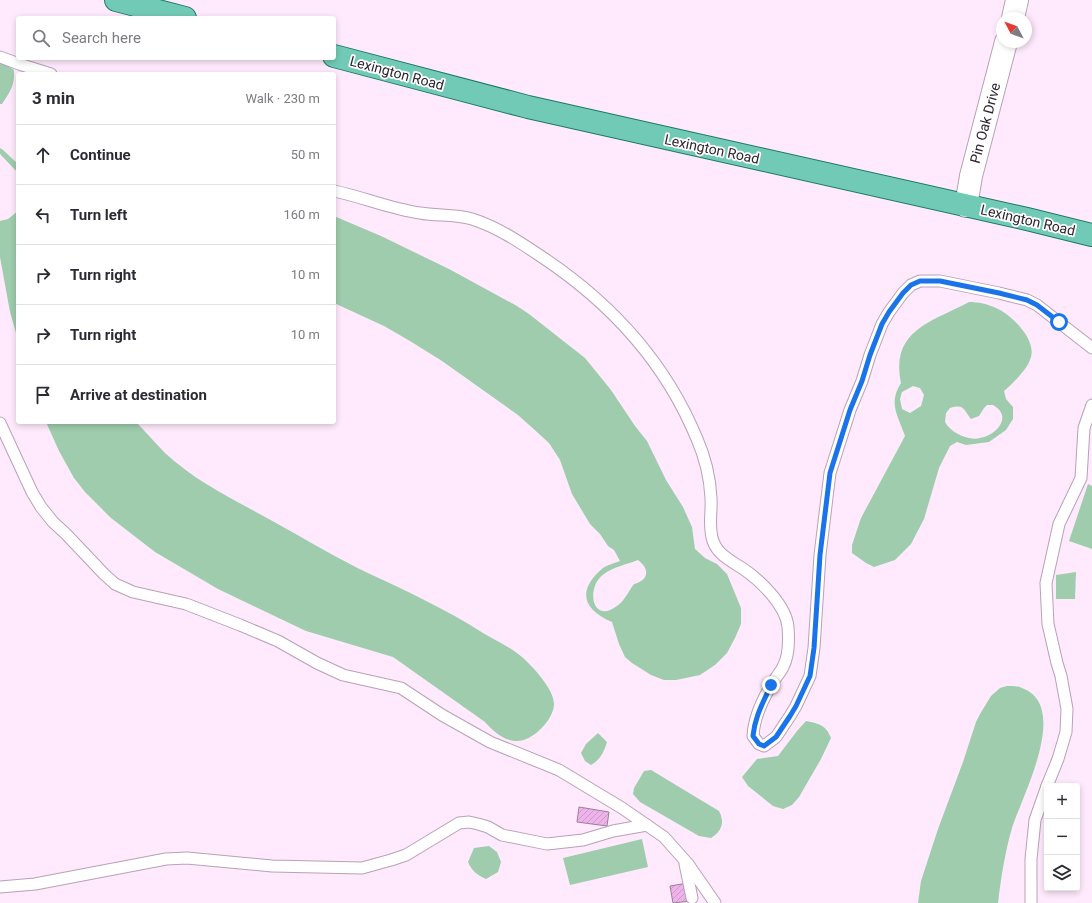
<!DOCTYPE html>
<meta charset="utf-8">
<style>
body{margin:0;font-family:Roboto,sans-serif;background:#f7f7f7;color:#2b2b33}
.controls{position:absolute;right:12px;bottom:12px;display:grid;overflow:hidden;border-radius:4px;box-shadow:0 2px 6px #0003}
.controls button{width:36px;height:36px;display:grid;place-items:center;padding:0;border:0;border-bottom:1px solid #e1e1e2;background:#fff;color:#2b2b33;font:20px sans-serif}
.compass{position:absolute;left:996px;top:12px;width:36px;height:36px;border-radius:50%;background:#fff;box-shadow:0 2px 6px #0003;rotate:311deg}
.stop{position:absolute;width:12px;height:12px;margin:-9px;border:3px solid #1a73e8;border-radius:50%;background:#fff}
.stop.end{background:#1a73e8;border-color:#fff;box-shadow:0 1px 4px #0008}
.list{margin:0;padding:0;list-style:none}
h2{display:flex;justify-content:space-between;align-items:center;height:52px;margin:0;padding:0 16px;font-size:17px}
h2 small{font-size:13px;font-weight:400;color:#7c7c81}
.list li{display:grid;grid-template-columns:26px 1fr auto;gap:12px;align-items:center;box-sizing:border-box;height:60px;padding:0 16px;border-top:1px solid #e1e1e2}
.list b{display:block;font-size:15px;white-space:nowrap}
.list em{font-size:13px;font-style:normal;color:#7c7c81}
.icon{flex:none;width:22px;height:22px;fill:none;stroke:currentColor;stroke-width:2;stroke-linecap:round;stroke-linejoin:round}
.map{position:relative;flex:none;width:1092px;height:903px;overflow:hidden}
.search{position:absolute;background:#fff;box-shadow:0 2px 6px #0003;left:16px;top:16px;width:320px;height:44px;display:flex;align-items:center;gap:10px;box-sizing:border-box;padding:0 14px;border-radius:4px;color:#7c7c81;font-size:15px}
.panel{position:absolute;background:#fff;box-shadow:0 2px 6px #0003;left:16px;top:72px;width:320px;height:352px;border-radius:4px}
.map>svg:first-child{display:block}
</style>
<div class="map">
<svg width="1092" height="903" viewBox="0 0 1092 903">
<defs>
<pattern id="building-hatch" width="6" height="6" patternUnits="userSpaceOnUse"><rect width="6" height="6" fill="#efb3ec"/><path d="M-1 1l2-2M0 6l6-6M5 7l2-2" fill="none" stroke="#cd9acb"/></pattern>
</defs>
<rect width="100%" height="100%" fill="#feeafc"/>
<g fill="#9fccad" fill-rule="evenodd">
<path d="M0,64L6,65L14,70C15,85 10,92 2,104H0Z"/>
<path d="M0,148L3,150L18,164V173L0,154Z"/>
<path d="M18,211V340L10,312L0,257V221L8,219Z"/>
<path d="M334,216L381,236L449,269L517,306L529,314L585,358L611,390L635,426L647,441L666,480L683,507L692,527L695,549L705,558L717,564L727,574L741,608V624L735,638L727,653L715,665L700,675L676,680H664L651,675L632,663L625,657L619,644L612,622C582,609 577,590 603,568C607,565 615,563 620,561L614,550L608,546L600,534L590,524L572,494L560,460L549,443L537,432L518,415L442,361L410,341L384,326L334,303ZM638,560C650,569 649,580 634,584C628,592 625,600 617,606C592,625 585,587 604,574C613,567 628,564 638,560Z"/>
<path d="M969,302C979,302 987,304 996,308C1012,315 1036,339 1031,357C1028,369 1013,383 1004,391L1006,399L1013,407V419L1006,430L989,442L966,445L957,442L950,446L939,468L924,519L911,544L895,560L874,567L866,563L852,553V545L861,518L905,436C898,415 888,404 901,383C890,330 932,322 969,302ZM913,386L920,388L924,395L921,406L910,413L902,409L900,399L902,392ZM987,405H993C1013,416 997,435 980,438C968,441 951,433 945,422L946,413L950,408C964,404 963,409 971,419L979,416L984,408Z"/>
<path d="M46,422H136C146,432 155,443 165,453C197,483 239,502 276,523C307,540 338,559 370,574C409,592 447,610 483,633C497,641 510,647 522,657C533,667 554,689 554,704C554,720 531,743 515,741C503,740 493,731 485,722L393,657L306,631L218,589L155,552L111,518L85,492L74,478L59,451Z"/>
<path d="M1088,484L1092,486V549L1069,541Z"/>
<path d="M1076,572L1075,599H1056V575Z"/>
<path d="M1007,686C1012,686 1018,686 1022,688C1071,706 1022,796 1012,828C1005,852 1001,878 998,903H918L921,881L938,829L963,762L976,722L980,714L991,696L1000,688Z"/>
<path d="M806,721C820,724 826,725 831,738L821,759L799,797L792,805L783,809L773,806L748,786L742,777L757,759L778,756L797,731Z"/>
<path d="M598,733L607,742C604,752 600,760 591,765L585,761L581,753L586,744Z"/>
<path d="M651,770L719,811C725,822 722,831 711,838L699,836L640,802L633,794L634,788L644,771Z"/>
<path d="M642,839L648,867L570,885L563,858Z"/>
<path d="M489,846L497,852L501,862L498,872L486,879C477,875 472,871 468,862L474,848Z"/>
</g>
<g fill="url(#building-hatch)" stroke="#988196">
<path d="M579,807L609,812L607,826L577,822Z"/>
<path d="M688,883L691,901L673,903L670,886Z"/>
</g>
<g fill="none" stroke-linecap="round" stroke-linejoin="round">
<g stroke="#b9a1b7" stroke-width="13">
<g id="service">
<path d="M0,57L19,64L51,74"/>
<path d="M334,191C363,197 391,209 420,213C437,216 455,214 472,219C497,227 518,241 539,255C609,301 665,361 697,439C705,457 710,478 711,498C712,512 708,527 713,541C718,555 731,561 742,568C760,580 786,605 788,627C789,639 789,656 783,667C780,673 775,678 772,684C762,700 754,718 753,736L759,744L764,746L776,737L790,716L796,706L810,676L814,648L820,555L830,473L850,410L862,381L870,355L882,324L889,312L903,293L911,285L920,281H940L999,293L1027,300L1037,305L1092,348"/>
<path d="M0,423L32,492L41,507L53,522L66,534L104,574L115,584L133,592L186,604L240,625L278,641L317,663L343,675L401,688L442,715L490,742L559,770L622,808L664,837L688,864L715,903"/>
<path d="M1047,786L1058,759L1066,732L1067,709L1061,676L1057,663L1048,624L1046,583L1059,524L1081,478L1084,428L1092,405"/>
<path d="M685,864L692,898"/>
<path d="M0,887L35,884L166,859L187,858L272,866L362,868L391,860L406,855L459,823L469,822L478,824L488,827L502,835L547,844L583,840L613,831L647,825"/>
<path d="M1031,903V859L1035,820L1047,786"/>
</g>
</g>
<g stroke="#b9a1b7" stroke-width="24">
<g id="minor">
<path d="M1013,18L1017,0"/>
<path d="M966,206L971,176L1006,42"/>
</g>
</g>
<g stroke="#1c7965" stroke-width="24">
<g id="primary">
<path d="M116,0L185,18"/>
<path d="M334,56L528,107L1027,219L1092,235"/>
</g>
</g>
<use href="#service" stroke="#fff" stroke-width="11"/>
<use href="#minor" stroke="#fff" stroke-width="22"/>
<use href="#primary" stroke="#71cab5" stroke-width="22"/>
</g>
<g fill="none" stroke-linecap="round" stroke-linejoin="round">
<path stroke="#1a73e8" stroke-width="5" d="M771,685C763,703 755,716 753,736L759,744L764,746L776,737L790,716L796,706L810,676L814,648L820,555L830,473L850,410L862,381L870,355L882,324L889,312L903,293L911,285L920,281H940L999,293L1027,300L1037,305L1059,322"/>
</g>
<g text-anchor="middle" stroke-width="3.5" stroke-linejoin="round" paint-order="stroke">
<g font-size="14" fill="#2d242d" stroke="#fff">
<text transform="translate(397 73) rotate(15)" y="5">Lexington Road</text>
<text transform="translate(985 123) rotate(-75)" y="5">Pin Oak Drive</text>
<text transform="translate(712 149) rotate(12)" y="5">Lexington Road</text>
<text transform="translate(1028 220) rotate(13)" y="5">Lexington Road</text>
</g>
</g>
</svg>
<div class="controls">
<button>+</button>
<button>−</button>
<button><svg class="icon" aria-label="layers" viewBox="0 0 24 24"><path d="M12 4l9 5-9 5-9-5zM3 14l9 5 9-5"/></svg></button>
</div>
<svg class="compass" viewBox="-18 -18 36 36"><path d="M0-13l5 13h-10z" fill="#e53935"/><path d="M0 13l5-13h-10z" fill="#7c7c81"/></svg>
<div class="stop" style="left:1059px;top:322px"></div>
<div class="stop end" style="left:771px;top:685px"></div>
<div class="search"><svg class="icon" aria-label="search" viewBox="0 0 24 24"><circle cx="10" cy="10" r="6"/><path d="M15 15l6 6"/></svg>Search here</div>
<section class="panel">
<h2>3 min<small>Walk · 230 m</small></h2>
<ul class="list">
<li><svg class="icon" aria-label="ahead" viewBox="0 0 24 24"><path d="M12 20V5M6 11l6-6 6 6"/></svg><div><b>Continue</b></div><em>50 m</em></li>
<li><svg class="icon" aria-label="left" viewBox="0 0 24 24"><path d="M17 20v-9H6M10 6l-5 5 5 5"/></svg><div><b>Turn left</b></div><em>160 m</em></li>
<li><svg class="icon" aria-label="right" viewBox="0 0 24 24"><path d="M7 20v-9h11M14 6l5 5-5 5"/></svg><div><b>Turn right</b></div><em>10 m</em></li>
<li><svg class="icon" aria-label="right" viewBox="0 0 24 24"><path d="M7 20v-9h11M14 6l5 5-5 5"/></svg><div><b>Turn right</b></div><em>10 m</em></li>
<li><svg class="icon" aria-label="arrive" viewBox="0 0 24 24"><path d="M6 21V4h12l-3 4 3 4H6"/></svg><div><b>Arrive at destination</b></div></li>
</ul>
</section>
</div>
